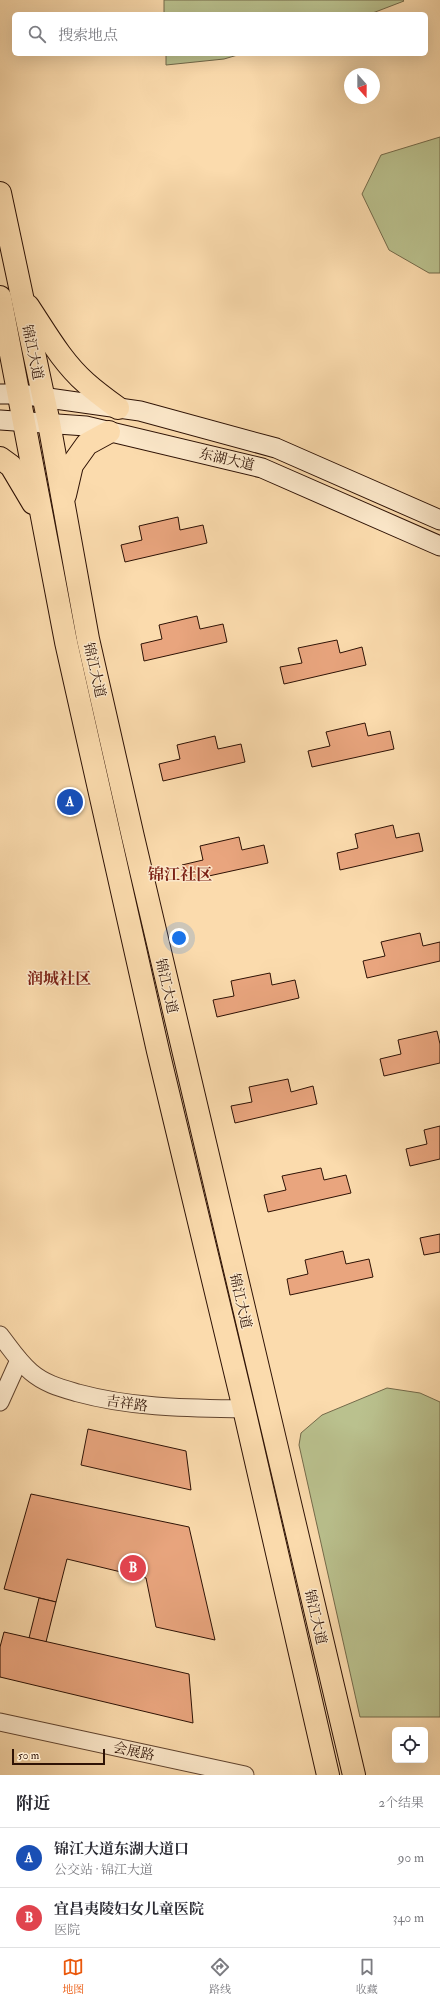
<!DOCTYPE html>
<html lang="zh">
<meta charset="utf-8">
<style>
body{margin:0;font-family:"IM FELL Double Pica","Noto Serif SC",serif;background:#f2f2f3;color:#2b2b33}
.controls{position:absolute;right:12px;bottom:12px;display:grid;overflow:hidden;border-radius:6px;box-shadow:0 4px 16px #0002}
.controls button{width:36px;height:36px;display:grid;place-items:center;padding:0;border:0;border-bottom:1px solid #e1e1e2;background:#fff;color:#2b2b33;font:20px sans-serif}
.compass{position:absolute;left:344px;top:68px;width:36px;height:36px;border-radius:50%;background:#fff;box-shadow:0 4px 16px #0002;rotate:159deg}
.scale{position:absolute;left:12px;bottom:10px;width:93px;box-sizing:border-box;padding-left:4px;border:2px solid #2e1205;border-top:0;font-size:11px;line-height:14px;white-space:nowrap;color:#2e1205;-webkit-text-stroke:3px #fce8ca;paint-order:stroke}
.you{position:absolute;left:179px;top:938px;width:14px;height:14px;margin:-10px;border:3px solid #fff;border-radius:50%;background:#1a73e8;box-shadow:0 0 0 6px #1a73e833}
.badge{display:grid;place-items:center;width:26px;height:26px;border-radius:50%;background:#ea580c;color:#fff;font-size:13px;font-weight:700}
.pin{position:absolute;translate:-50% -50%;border:2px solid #fff;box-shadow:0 1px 4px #0006}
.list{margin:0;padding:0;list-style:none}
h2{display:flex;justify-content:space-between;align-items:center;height:52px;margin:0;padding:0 16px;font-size:17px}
h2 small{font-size:13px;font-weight:400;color:#7c7c81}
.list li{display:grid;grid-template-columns:26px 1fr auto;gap:12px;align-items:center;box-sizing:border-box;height:60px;padding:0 16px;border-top:1px solid #e1e1e2}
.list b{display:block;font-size:15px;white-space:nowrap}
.list p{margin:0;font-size:13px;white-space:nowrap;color:#7c7c81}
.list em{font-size:13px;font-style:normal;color:#7c7c81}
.icon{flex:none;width:22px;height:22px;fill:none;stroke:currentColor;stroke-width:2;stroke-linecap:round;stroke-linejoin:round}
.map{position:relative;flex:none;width:440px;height:1775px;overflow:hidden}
.search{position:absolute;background:#fff;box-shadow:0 4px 16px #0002;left:12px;right:12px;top:12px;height:44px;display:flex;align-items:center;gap:10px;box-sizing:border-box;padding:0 14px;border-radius:6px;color:#7c7c81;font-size:15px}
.sheet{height:172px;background:#fff}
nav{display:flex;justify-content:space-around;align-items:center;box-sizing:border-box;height:56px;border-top:1px solid #e1e1e2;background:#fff;font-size:11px;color:#7c7c81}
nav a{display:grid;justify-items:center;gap:2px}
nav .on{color:#ea580c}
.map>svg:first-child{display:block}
</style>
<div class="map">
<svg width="440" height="1775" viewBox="0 0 440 1775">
<rect width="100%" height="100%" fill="#fbdbad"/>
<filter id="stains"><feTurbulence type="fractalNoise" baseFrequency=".005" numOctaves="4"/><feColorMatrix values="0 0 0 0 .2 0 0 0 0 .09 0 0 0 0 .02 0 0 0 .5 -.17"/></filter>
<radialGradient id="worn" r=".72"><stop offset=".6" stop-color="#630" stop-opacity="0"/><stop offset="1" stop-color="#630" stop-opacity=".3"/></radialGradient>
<g fill="#bac18e" stroke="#746a4a">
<path d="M164,0H403L404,1L370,14H164Z"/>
<path d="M166,54H241L224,59L166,65Z"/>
<path d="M440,137V273H429L389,250L362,194L381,155Z"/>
<path d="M387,1388L420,1393L440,1402V1717H360L299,1445L301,1433L322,1415Z"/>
</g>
<g fill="#e9a57e" stroke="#2e1205">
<path d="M178,517L180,530L203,525L207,543L125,562L121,545L142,540L139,526Z"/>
<path d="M197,616L200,629L223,624L227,642L144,661L141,644L162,639L159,625Z"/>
<path d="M337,640L340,653L362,647L366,665L284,684L280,667L302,663L298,648Z"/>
<path d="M365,723L368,736L390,731L394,749L312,767L308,751L330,746L326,732Z"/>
<path d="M215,736L218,749L241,744L245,762L163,781L159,764L180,759L177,745Z"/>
<path d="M393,825L396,838L419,833L423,851L340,870L337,853L358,848L355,834Z"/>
<path d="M239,837L242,850L264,845L268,863L186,881L182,865L203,860L200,846Z"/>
<path d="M420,933L423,946L440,942V961L367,978L363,961L385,956L381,942Z"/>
<path d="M270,973L272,985L295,980L299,998L217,1017L213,1000L234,996L231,981Z"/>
<path d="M437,1031L440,1044V1063L384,1076L380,1059L401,1054L398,1040Z"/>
<path d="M288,1079L291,1092L313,1086L317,1104L235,1123L231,1106L252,1102L249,1087Z"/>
<path d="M440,1126V1159L410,1166L406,1149L427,1144L424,1130Z"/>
<path d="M321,1168L324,1180L346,1175L351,1193L268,1212L264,1195L286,1190L282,1176Z"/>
<path d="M440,1234V1252L424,1255L420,1238Z"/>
<path d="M343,1251L346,1264L369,1259L373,1277L290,1295L287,1279L308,1274L305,1260Z"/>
<path d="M88,1429L186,1451L191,1490L81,1465Z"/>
<path d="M31,1494L189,1527L215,1640L156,1627L146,1578L67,1559L56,1602L4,1589Z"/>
<path d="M39,1598L56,1602L46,1642L29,1638Z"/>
<path d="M4,1632L189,1674L193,1723L0,1677V1647Z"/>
</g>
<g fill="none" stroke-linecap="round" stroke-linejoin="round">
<g stroke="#61442f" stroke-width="19">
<g id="tertiary">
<path d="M0,1335C10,1348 19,1362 31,1372C45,1384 61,1388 78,1393C133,1408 188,1408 244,1409"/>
<path d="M0,1402L19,1360"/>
<path d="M0,1722L245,1775"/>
</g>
</g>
<g stroke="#2e1205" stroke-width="21">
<g id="secondary">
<path d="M0,394H20L140,411L276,448L440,520"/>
<path d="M0,420L86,426L262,468L440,546"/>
</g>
</g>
<g stroke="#2e1205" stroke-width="24">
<g id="primary">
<path d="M0,193L49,423L88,639L133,837L354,1775"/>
<path d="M0,297L66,642L158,1051L244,1409L328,1775"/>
<path d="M28,306C46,333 62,362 86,383C96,392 107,400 118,408"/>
<path d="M0,458L11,466L33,503"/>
<path d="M65,495L72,465L87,444L109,432"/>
</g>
</g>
<use href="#tertiary" stroke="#fce8ca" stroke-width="17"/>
<use href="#secondary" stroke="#fce8ca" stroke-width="19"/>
<use href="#primary" stroke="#fbdbad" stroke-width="22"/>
</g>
<g text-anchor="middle" stroke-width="3" stroke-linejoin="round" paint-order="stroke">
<g font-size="14" fill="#2e1205" stroke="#fce8ca">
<text transform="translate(33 352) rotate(78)" y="5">锦江大道</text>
<text transform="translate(227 459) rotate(13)" y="5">东湖大道</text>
<text transform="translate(95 670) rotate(77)" y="5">锦江大道</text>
<text transform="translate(167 986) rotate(77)" y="5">锦江大道</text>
<text transform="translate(241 1301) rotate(77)" y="5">锦江大道</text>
<text transform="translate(127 1403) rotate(8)" y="5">吉祥路</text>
<text transform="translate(316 1617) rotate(77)" y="5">锦江大道</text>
<text transform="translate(134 1751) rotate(12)" y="5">会展路</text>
</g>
<g font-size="16" font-weight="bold" fill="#7a1f14" stroke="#fce8ca">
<text x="180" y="880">锦江社区</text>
<text x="59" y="984">润城社区</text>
</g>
</g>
<rect width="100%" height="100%" filter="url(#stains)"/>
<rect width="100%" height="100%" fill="url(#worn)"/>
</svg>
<div class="controls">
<button><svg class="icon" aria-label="locate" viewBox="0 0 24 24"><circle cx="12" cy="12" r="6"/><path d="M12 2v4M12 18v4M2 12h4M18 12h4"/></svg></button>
</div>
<svg class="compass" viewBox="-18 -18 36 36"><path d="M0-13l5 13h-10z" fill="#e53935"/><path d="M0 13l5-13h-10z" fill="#7c7c81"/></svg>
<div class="scale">50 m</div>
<div class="you"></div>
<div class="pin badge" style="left:70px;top:802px;background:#1a4fb4">A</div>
<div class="pin badge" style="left:133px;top:1568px;background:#e0444e">B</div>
<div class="search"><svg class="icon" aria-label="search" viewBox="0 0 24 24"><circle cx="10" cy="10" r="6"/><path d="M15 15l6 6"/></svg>搜索地点</div>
</div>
<section class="sheet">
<h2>附近<small>2个结果</small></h2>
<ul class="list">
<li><span class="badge" style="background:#1a4fb4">A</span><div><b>锦江大道东湖大道口</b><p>公交站 · 锦江大道</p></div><em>90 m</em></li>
<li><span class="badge" style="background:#e0444e">B</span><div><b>宜昌夷陵妇女儿童医院</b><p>医院</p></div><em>340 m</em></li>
</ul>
</section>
<nav>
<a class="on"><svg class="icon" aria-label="map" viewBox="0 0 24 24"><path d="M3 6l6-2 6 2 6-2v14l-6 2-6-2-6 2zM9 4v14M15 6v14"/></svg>地图</a>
<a><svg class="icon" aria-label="directions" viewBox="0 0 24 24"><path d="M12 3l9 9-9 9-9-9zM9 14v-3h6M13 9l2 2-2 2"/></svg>路线</a>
<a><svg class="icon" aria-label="saved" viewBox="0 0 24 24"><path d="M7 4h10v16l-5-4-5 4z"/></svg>收藏</a>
</nav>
